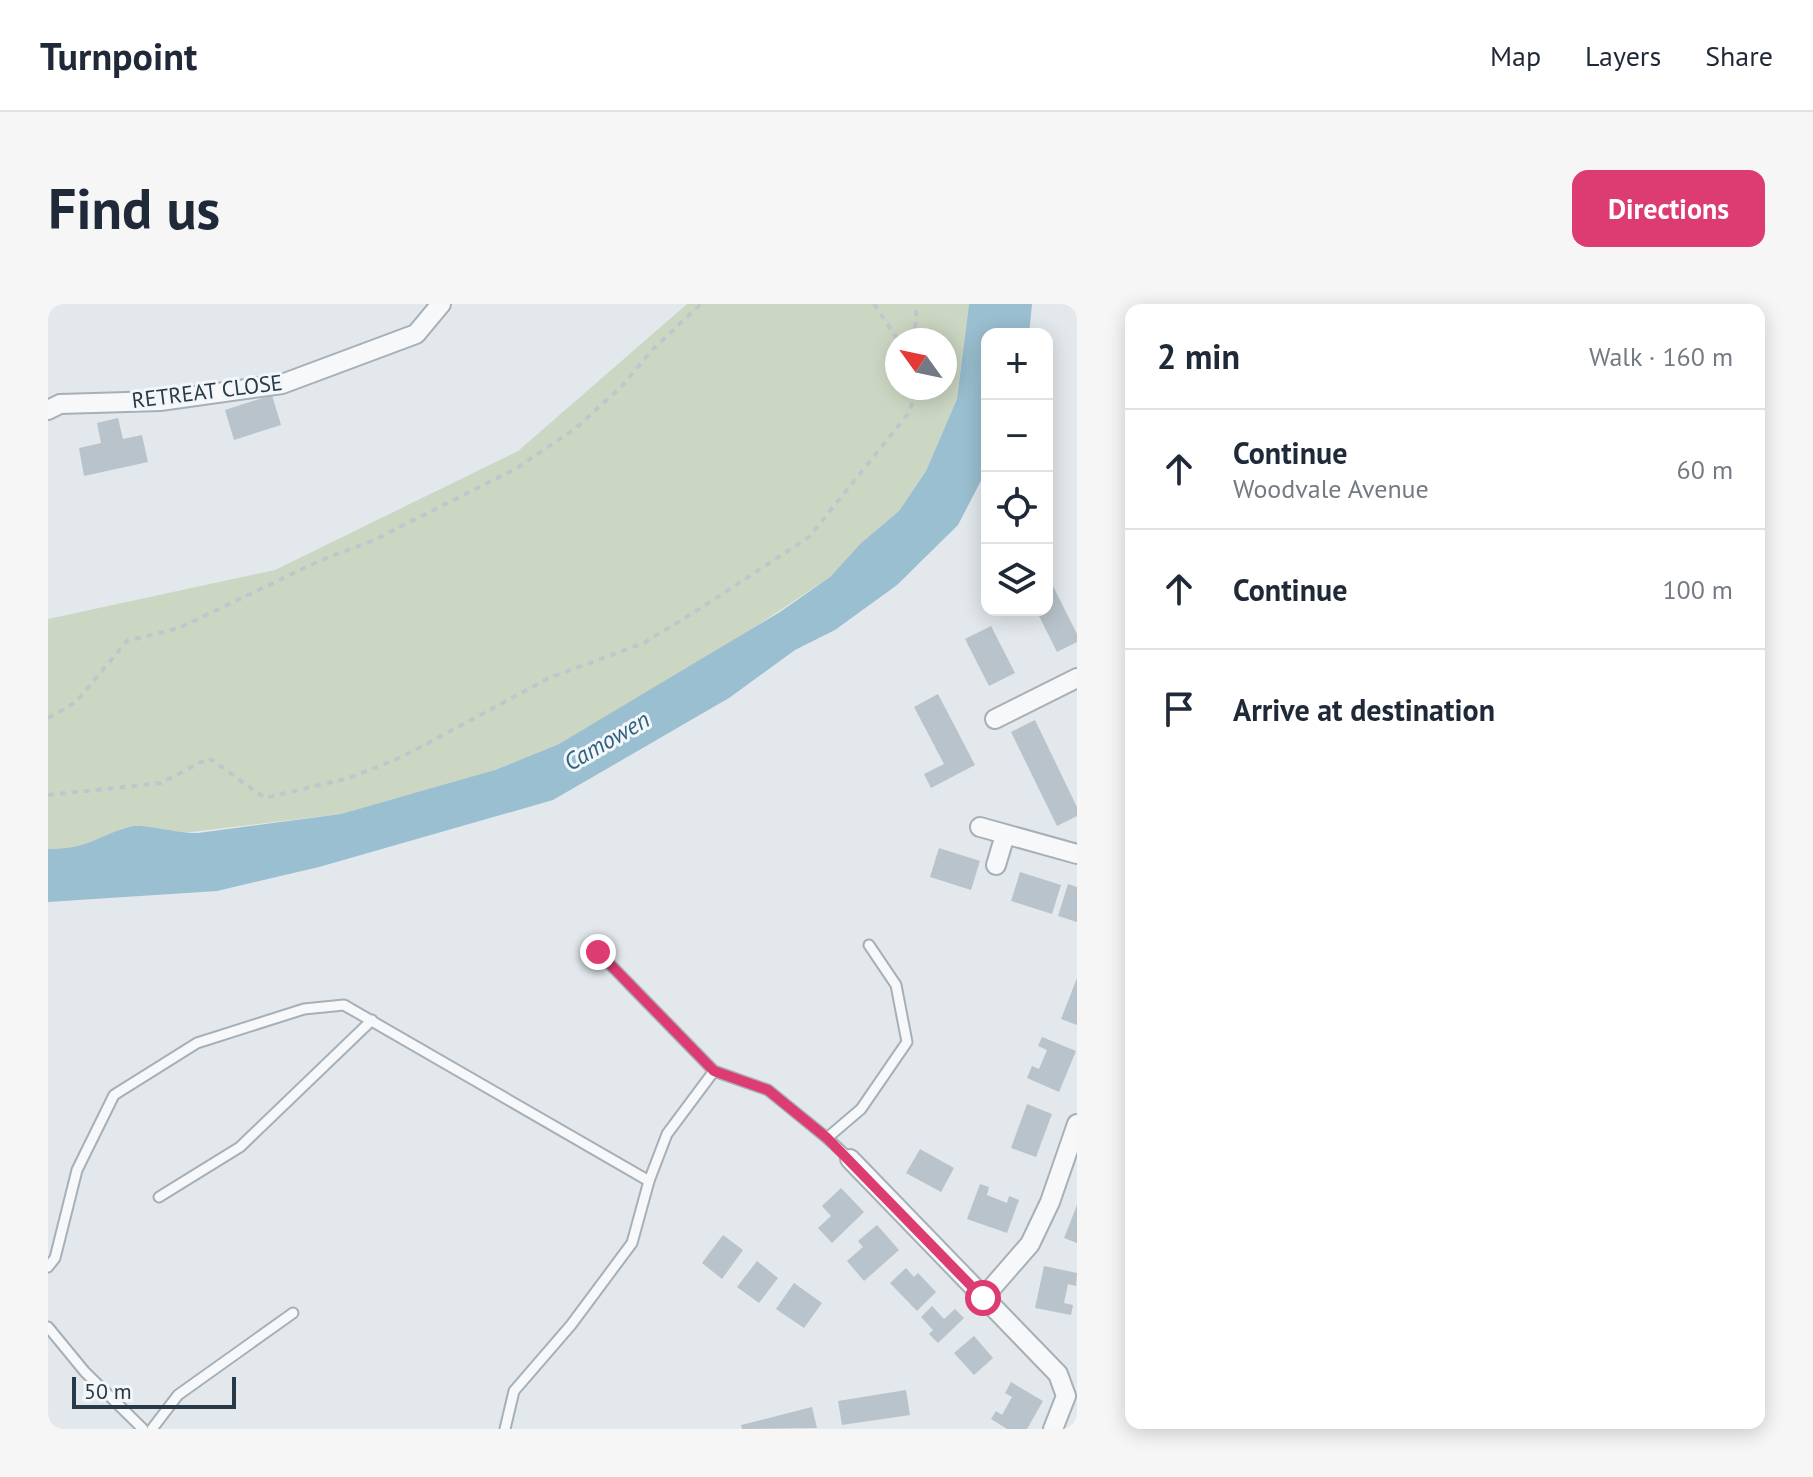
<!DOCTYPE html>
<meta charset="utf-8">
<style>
body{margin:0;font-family:"PT Sans",sans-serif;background:#f6f6f7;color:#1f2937}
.controls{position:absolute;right:24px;top:24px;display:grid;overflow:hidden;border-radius:16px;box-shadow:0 4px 20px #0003}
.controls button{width:72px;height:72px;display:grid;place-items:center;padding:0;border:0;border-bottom:2px solid #e0e1e3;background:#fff;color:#1f2937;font:40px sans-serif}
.compass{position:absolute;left:837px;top:24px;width:72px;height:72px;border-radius:50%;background:#fff;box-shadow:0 4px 20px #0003;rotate:303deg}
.scale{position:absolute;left:24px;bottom:20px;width:164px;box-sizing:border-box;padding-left:8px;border:4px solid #283947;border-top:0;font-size:22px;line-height:28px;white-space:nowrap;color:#283947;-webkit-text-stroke:6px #f3f7f9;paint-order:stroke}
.stop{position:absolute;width:24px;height:24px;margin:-18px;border:6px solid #dd3c73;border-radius:50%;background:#fff}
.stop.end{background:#dd3c73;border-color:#fff;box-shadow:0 2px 8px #0008}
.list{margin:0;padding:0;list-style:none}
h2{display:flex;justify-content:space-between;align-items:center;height:104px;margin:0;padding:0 32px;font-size:34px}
h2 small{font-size:26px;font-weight:400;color:#747a83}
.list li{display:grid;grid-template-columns:52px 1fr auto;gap:24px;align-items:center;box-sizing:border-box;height:120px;padding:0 32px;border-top:2px solid #e0e1e3}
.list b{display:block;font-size:30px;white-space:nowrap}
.list p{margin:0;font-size:26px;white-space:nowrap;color:#747a83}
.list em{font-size:26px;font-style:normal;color:#747a83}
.icon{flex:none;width:44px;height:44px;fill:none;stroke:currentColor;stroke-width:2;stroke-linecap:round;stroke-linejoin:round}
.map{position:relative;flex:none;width:1029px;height:1125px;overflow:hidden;border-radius:16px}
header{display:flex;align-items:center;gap:48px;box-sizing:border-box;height:112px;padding:0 40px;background:#fff;border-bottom:2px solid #e0e1e3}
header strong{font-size:38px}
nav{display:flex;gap:44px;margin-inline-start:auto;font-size:28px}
.intro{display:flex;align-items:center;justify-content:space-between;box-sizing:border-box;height:192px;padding:0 48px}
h1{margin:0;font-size:56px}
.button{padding:20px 36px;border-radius:16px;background:#dd3c73;color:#fff;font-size:28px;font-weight:700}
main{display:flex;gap:48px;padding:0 48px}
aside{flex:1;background:#fff;border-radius:16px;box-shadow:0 4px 20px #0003}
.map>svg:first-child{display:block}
</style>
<header>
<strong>Turnpoint</strong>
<nav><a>Map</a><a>Layers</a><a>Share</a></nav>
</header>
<div class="intro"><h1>Find us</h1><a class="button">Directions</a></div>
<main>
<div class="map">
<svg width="1029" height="1125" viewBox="0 0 1029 1125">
<rect width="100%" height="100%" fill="#e3e8ec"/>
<path fill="#ccd7c3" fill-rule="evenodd" d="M639,0H921L909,95L878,167L851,207L813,239L782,273L654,358L511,440L447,466L397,481L293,510L127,530L89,521L28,545H0V315L227,266L470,147ZM849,36H897V84H849Z"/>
<path fill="#9abfd0" d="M921,0H984L981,30H939V165L910,221L849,281L787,326L747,346L681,394L505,496L271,563L169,587L0,598V545C41,546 51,530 86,522C94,520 133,530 150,529L293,510L447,466L511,440L732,308L782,273L813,239L851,207L878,167L909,95Z"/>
<g fill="#b9c3cb">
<path d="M224,91L233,121L186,136L177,106Z"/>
<path d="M70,114L75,135L94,131L100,158L36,172L31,144L53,139L49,119Z"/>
<path d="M999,270L1029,330V338L1009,348L988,306H999Z"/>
<path d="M943,322L967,369L941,382L917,335Z"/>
<path d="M890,390L927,461L883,484L876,470L896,460L866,403Z"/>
<path d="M987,416L1029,503V512L1009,522L963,428Z"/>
<path d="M891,544L932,557L923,586L882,573Z"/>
<path d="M972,568L1013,581L1004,610L963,597Z"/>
<path d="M1020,580L1029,583V618L1010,612Z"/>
<path d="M1029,674V721L1013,715Z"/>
<path d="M994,733L1028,747L1011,788L979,774L984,762L991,765L999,746L990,742Z"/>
<path d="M979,800L1004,810L988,853L963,844Z"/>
<path d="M872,845L906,864L893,888L858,869Z"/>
<path d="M932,880L941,883L939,891L959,899L961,892L971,896L959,929L919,915Z"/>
<path d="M793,884L816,908L784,939L770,924L783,912L774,902Z"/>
<path d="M1029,901V939L1016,934Z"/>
<path d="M829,921L851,946L816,977L799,957L815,943L810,937Z"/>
<path d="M675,931L695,946L674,975L654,959Z"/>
<path d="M709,957L730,974L711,999L689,983Z"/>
<path d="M996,962L1029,969L1028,982L1020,980L1016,999L1025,1001L1023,1011L987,1004Z"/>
<path d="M858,964L866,973L870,969L888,988L869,1007L842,979Z"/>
<path d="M746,979L774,999L756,1024L728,1005Z"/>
<path d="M884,1002L896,1015L907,1005L916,1014L890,1039L881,1030L885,1026L873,1013Z"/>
<path d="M926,1032L945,1054L926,1071L906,1049Z"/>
<path d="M963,1078L995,1097L979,1125H959L943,1115L948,1107L954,1111L964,1093L957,1089Z"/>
<path d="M858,1086L862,1111L794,1121L790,1097Z"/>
<path d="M764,1103L769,1124L694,1125L693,1121Z"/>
</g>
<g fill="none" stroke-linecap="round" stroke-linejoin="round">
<g stroke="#a7b0b7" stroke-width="13">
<g id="lane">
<path d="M550,648L666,767L619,830L601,877"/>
<path d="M666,767L720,786L779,834L813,805L859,738L848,681L821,641"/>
<path d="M779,834L802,855"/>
<path d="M111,893L192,843L324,716"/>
<path d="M0,963L7,954L29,866L66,791L149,739L256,705L296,701L601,877L584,939L523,1021L466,1087L457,1125"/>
<path d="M0,1023L37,1068L95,1125"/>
<path d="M104,1125L130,1091L245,1009"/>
</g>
</g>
<g stroke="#a7b0b7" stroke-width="22">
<g id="street">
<path d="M0,106L12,100L112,97L234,80L368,30L393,0"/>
<path d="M947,415L1029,374"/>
<path d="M932,523L1029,550"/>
<path d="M948,561L957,531"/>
<path d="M802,855L1010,1070L1018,1092L1005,1125"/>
<path d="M935,994L982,940L1002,898L1029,820"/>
</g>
</g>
<g stroke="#c0c6cb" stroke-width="4" stroke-dasharray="6 6" stroke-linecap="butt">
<path d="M826,0L850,36"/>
<path d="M866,36L869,0"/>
<path d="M0,414L28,398L79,337L131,324L271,257L324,237L469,164L528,124L573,83L605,45L653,0"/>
<path d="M0,491L113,479L161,454L217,494L301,474L354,453L501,374L596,339L656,302L761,233L860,110L871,84"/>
</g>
<use href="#lane" stroke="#f6f8fa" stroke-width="9"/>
<use href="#street" stroke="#f6f8fa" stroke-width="18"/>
</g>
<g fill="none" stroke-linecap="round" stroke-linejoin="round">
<path stroke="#dd3c73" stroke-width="10" d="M550,648L666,767L720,786L779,834L935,994"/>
</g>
<g text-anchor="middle" stroke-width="6" stroke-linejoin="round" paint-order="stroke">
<g font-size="22" fill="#283947" stroke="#f3f7f9">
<text transform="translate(159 87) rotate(-7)" y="8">RETREAT CLOSE</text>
</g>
<g font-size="24" font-style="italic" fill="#2e6280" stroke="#f3f7f9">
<text transform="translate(559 437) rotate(-30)" y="8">Camowen</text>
</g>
</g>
</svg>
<div class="controls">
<button>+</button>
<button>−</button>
<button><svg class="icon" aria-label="locate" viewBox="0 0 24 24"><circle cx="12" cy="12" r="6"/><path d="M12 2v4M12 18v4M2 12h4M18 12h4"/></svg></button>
<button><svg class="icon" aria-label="layers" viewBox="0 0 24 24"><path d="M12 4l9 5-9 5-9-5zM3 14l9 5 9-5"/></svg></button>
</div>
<svg class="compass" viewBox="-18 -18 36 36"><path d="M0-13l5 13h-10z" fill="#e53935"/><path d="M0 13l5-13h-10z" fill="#747a83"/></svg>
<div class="scale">50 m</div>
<div class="stop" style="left:935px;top:994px"></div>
<div class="stop end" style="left:550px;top:648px"></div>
</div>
<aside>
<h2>2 min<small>Walk · 160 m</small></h2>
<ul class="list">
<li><svg class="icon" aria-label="ahead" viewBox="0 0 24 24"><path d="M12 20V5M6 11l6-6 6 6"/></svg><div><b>Continue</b><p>Woodvale Avenue</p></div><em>60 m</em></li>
<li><svg class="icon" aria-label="ahead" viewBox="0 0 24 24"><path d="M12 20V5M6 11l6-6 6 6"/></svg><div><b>Continue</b></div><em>100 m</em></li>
<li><svg class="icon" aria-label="arrive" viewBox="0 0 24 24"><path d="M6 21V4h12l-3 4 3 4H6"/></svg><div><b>Arrive at destination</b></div></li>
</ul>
</aside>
</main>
